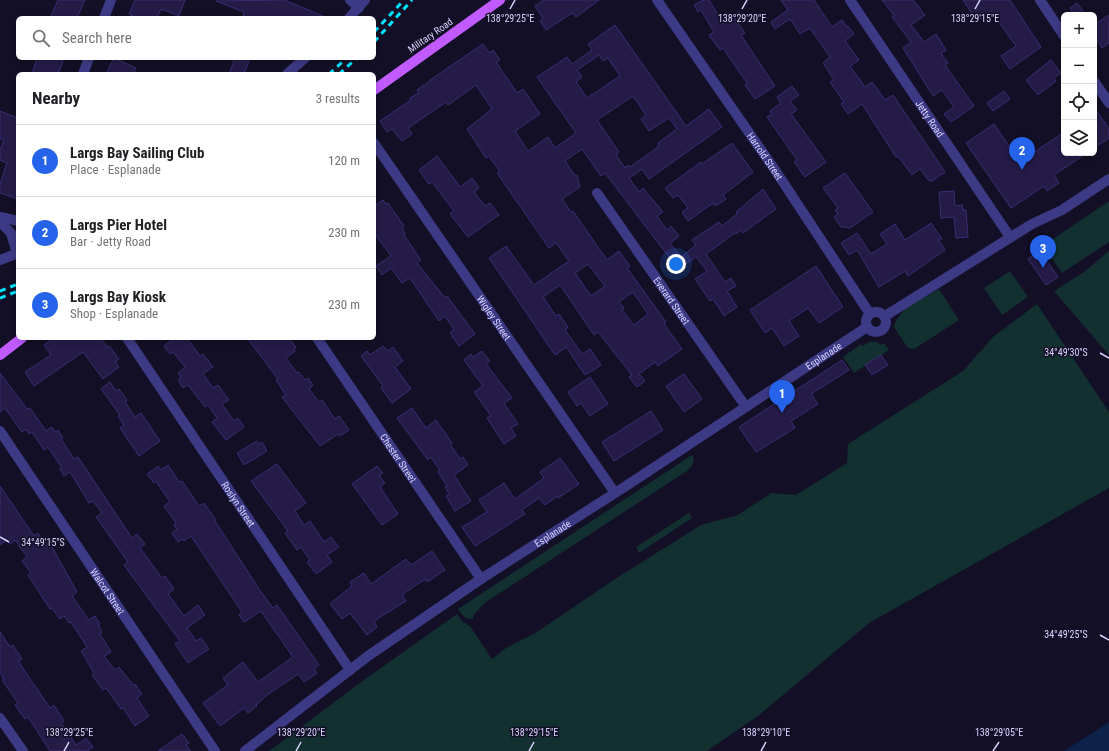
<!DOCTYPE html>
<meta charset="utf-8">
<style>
body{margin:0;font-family:"Roboto Condensed",sans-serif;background:#f2f2f2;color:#202124}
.controls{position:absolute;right:12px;top:12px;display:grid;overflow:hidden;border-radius:6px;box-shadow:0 2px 6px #0003}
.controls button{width:36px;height:36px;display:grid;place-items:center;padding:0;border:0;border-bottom:1px solid #e0e0e0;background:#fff;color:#202124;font:20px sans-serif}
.you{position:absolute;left:676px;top:264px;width:14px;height:14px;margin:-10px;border:3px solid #fff;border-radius:50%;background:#1a73e8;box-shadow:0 0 0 6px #1a73e833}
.badge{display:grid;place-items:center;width:26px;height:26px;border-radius:50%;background:#2563eb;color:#fff;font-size:13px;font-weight:700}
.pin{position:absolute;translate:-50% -33px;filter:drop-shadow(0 1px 2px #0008)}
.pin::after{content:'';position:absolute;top:21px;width:14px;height:12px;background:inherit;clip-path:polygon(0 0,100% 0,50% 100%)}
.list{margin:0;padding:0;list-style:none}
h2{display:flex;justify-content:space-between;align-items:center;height:52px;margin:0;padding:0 16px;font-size:17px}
h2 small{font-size:13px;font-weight:400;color:#757577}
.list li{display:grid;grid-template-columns:26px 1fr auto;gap:12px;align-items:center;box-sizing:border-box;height:72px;padding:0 16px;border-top:1px solid #e0e0e0}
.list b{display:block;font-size:15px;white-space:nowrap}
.list p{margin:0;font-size:13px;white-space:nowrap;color:#757577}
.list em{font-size:13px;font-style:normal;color:#757577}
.icon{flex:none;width:22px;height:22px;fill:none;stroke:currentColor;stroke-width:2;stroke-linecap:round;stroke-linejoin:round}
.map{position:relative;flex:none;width:1109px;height:751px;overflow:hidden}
.search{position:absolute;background:#fff;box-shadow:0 2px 6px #0003;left:16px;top:16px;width:360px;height:44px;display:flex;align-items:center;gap:10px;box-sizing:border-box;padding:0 14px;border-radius:6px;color:#757577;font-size:15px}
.panel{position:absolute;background:#fff;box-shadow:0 2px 6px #0003;left:16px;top:72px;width:360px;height:268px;border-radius:6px}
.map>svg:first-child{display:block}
</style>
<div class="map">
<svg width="1109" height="751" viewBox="0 0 1109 751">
<rect width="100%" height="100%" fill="#130f26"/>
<g fill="#12302f">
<path d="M1109,201V242L1062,273L1045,248L1050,241Z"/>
<path d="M1109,251V355L1054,291L1084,272Z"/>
<path d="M1010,271L1028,297L1002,315L984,288Z"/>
<path d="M939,289L959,320L914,349L908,348L894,327C898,308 923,299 939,289Z"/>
<path d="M1037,304L1109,412V488L869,623L758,716L707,751H269L361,682L457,614L462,621L470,626L492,659L506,648L537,632L615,579L701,525L738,515L771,493L796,495L847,463L848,444L963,371L993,337Z"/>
<path d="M869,342H877L880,345L884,343L889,350L854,373L843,357L861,344L863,346Z"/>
<path d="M692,455C696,461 692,466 687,471L486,602L474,614L473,619L465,618L458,609Z"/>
<path d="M689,513L692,518L639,553L636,547Z"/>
</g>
<path fill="#0c2248" d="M1109,722V751H1064Z"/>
<g fill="#241b47" stroke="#3b2d73" fill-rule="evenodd">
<path d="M58,0H85L77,18H50Z"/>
<path d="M135,0H185L179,16L161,9L157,18H138L129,14Z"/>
<path d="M284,0L328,18H249L243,16L244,12L216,1Z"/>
<path d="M544,0H599L576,17L572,13L546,30L540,21L543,18L535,6Z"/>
<path d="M703,0H709L723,23L733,16L745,33L741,35L775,86L755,99L745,85L747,83L723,48L720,50L709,35L714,32L701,10L698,12L694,5Z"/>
<path d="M781,0H814L832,27L842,20L847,27L848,26L854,34L845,41L859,60L850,66L865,87L872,82L885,100L893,95L945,172L932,181H929L920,169L912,175L898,156L896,157L862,104L848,114L841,104L844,102L830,82L834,80L823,63L830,57L810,28L800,34L790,19L775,29L771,22L788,10Z"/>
<path d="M882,0H913L925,15L911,25L924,42L936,34L946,50L941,53L948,63L945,65L974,106L951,122L944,114L954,107L942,90L933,96L903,48L911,42L892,17L894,15Z"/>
<path d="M963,0H1010L1041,47L1010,69L1001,56L1016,46L991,11L977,21Z"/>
<path d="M1077,3L1086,15H1074L1070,8Z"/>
<path d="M1109,15V43L1102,48L1094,36V25Z"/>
<path d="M615,25L686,126L709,109L722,127L649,179L642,169L629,178L639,192L643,188L663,212L657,216L667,230L671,226L679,236L670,243L681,257L696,245L692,240L719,222L722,226L737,214L736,212L763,189L776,209L743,233L741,230L736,234L735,233L706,254L725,282L731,278L736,286L727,291L737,307L724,316L713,299L710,301L695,279L707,271L696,257L678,269L605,173L601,176L582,149L565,161L575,176L577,175L580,187L562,199L571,212L573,211L607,260L619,251L630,266L627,268L666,322L664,324L682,349L658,366L655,362L639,374L645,381L637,387L629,377L632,375L598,332L594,335L560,285L543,297L556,316L559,314L568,327L565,330L582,354L590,349L601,365L585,375L566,347L555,355L489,258L506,246L534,285L569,261L556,243L549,248L497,173L500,172L489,156L486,158L467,129L492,109L476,85L448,105L446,102L408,128L412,134L402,141L392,129L387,132L380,121L411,100L410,98L419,93L417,90L430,81V80L483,44L489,53L493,50L500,60L496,62L517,93L523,89L540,114L515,131L528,151L548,137L555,148L576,133L537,77L567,57L572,64L592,50L588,44ZM599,55L603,61L608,58L620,76L587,98L576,82L582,77L577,70ZM633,96L646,115L641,119L649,131L669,118L677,129L658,143L659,145L657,148L630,167L628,165L625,168L616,155L619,152L597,120ZM588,264L605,286L591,296L575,273ZM633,292L648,314L634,325L622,310L624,308L619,302Z"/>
<path d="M37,58H64L59,72H57L56,74H32Z"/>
<path d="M114,58L136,68L133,74H106Z"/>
<path d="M235,58H250L244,74H229Z"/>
<path d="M1051,60L1061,73L1054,78L1056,81L1038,95L1026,80Z"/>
<path d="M792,86L799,95L790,101L797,110L791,114L826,162L805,177L794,162L797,160L767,117L772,114L770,111L781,103L777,97Z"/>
<path d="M1004,91L1010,99L993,111L987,103Z"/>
<path d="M1094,107L1109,129V138L1094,148Z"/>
<path d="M0,111L18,118V199L0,193V184L7,163L0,160V151L4,140L0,139Z"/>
<path d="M994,124L1016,156L1029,146L1033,153L1064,132V153H1087L1054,175L1059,183L1047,191L1044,186L1011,208L966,143Z"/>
<path d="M732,143L753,172L723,195L726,199L715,206L713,203L688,221L682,212L688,208L678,195L673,198L665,188L701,162L702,164Z"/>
<path d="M437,156L460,187L472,178L479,188L474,192L485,206L490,203L499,215L468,237L450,214L454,211L432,182L429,184L419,170Z"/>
<path d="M845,173L873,212L850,228L841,227L834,217L838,214L835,210L838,208L823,188Z"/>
<path d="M954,191L955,206L962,205L963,210H966L968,237L956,238L954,217L941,218L939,192Z"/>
<path d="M383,200L386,204L388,203L404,226L402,228L405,233L404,235L421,260L417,263L445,298L447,296L475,334L459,346L450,333L454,330L445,316L439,321L410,278L402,283L391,268L382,275L376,266L391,256L374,233V206Z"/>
<path d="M931,223L942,239H938L945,250L908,276L905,271L879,287L857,250L849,255L841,243L857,233L871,254L887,244L880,234L895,224L905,240Z"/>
<path d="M1040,251L1058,277L1046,285L1028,259Z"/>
<path d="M816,266L843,307L819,323L808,308L789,321L799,336L784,346L772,328L765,333L750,310Z"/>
<path d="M54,338H100L107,347L109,346L119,359L115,362L119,367L103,379L83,352L34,386L25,372L51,355L44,345Z"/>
<path d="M175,338H187L200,356L203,354L213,367L203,374L213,388L218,385L229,400L222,404L234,421L238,418L244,427L226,440L212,422L217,418L208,405L205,407L188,385L183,388L178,380L181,377L178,373L185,367L173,352L170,354L164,346Z"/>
<path d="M247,338H289L296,347L294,349L295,351L286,358L297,373L299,372L305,380L308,378L313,385L309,389L319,402L322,400L335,419L339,416L349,430L340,436L338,434L320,446L282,397L286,395L276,380L278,379Z"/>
<path d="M383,346L388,351L393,347L403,361L395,367L411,389L392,403L381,388L383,386L361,356L367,351L370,355Z"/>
<path d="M482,351L490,361L486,364L512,398L504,403L518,424L511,428L516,436L504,444L487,418L491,416L474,392L483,386L464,360L471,354L473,357Z"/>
<path d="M881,355L888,365L872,375L865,365Z"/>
<path d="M842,360L849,370L811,394L818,404L791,421L795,428L756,452L739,427Z"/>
<path d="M0,373L27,409L30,408L46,431L52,427L55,432L58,430L63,438L61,439L74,459L78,457L132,538L137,534L145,544L140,548L162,578L165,576L174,589L168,594L184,616L198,605L205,615L187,628L196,641L201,638L209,649L188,663L175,644L180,641L124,565L128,562L96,517L102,513L93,501L89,503L70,472L64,476L60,469L62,468L48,447L44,450L32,432L29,434L26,429L22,432L5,408L0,412Z"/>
<path d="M684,374L702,399L684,412L666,386Z"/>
<path d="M590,377L608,404L590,416L581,403L577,406L568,392Z"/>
<path d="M110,382L116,391L119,389L127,400L125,402L135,417L141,413L160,441L139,456L120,428L124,425L118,416L120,415L101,389Z"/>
<path d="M412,408L426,428L436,420L452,443L450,444L460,459L463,457L468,465L454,475L471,501L455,511L446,496L449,494L445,487L447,486L438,472L440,470L431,457L428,460L397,418Z"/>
<path d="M651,411L663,430L614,461L602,442Z"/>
<path d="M257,441L259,444L262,442L267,451L244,465L237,453Z"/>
<path d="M560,458L579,484L558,498L557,496L545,505L539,498L522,510L525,514L475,546L462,527L487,512L479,500L504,483L515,499L544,478L540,472Z"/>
<path d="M277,464L306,503L295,511L304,525L310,521L324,542L331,537L339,547L327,555L332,562L316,574L307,562L310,560L301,547L297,550L285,533L288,531L251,481Z"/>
<path d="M168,465L179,482L182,481L199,506L204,503L216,520L215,521L259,589L273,608L277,605L319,665L314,669L317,673L304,682L298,674L267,695L256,705L257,706L248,713L244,708L220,726L203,703L228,685L223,678L243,662L258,682L293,657L261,611L244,622L239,615L242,612L191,536L184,541L183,539L178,542L172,533L177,529L174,525L176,523L164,506L170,502L156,481L154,483L147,474L158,466L161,470Z"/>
<path d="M377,466L383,473L379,476L385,483L380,487L398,514L382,525L352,484Z"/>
<path d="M0,486L34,536L38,533L42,540L45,538L52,547L77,592L72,596L89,620L95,616L100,624L98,625L102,632L100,634L111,652L104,656L115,670L119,667L133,685L135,684L142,694L137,698L149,716L135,726L123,708L121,709L106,688L103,690L92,675L94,673L81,651L87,647L71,622L69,623L64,616L60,619L52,608L50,609L28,575L31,573L22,561L27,557L15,540L10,544L7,540L0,545Z"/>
<path d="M432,551L445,570L427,582L425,579L402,595L406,601L374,621L377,627L367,635L350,613L342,619L330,604L352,586L350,582L364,573L371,584L406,559L411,565Z"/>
<path d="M0,632L10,647L13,645L22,659L18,661L50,708L54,705L64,721L61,723L76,745L86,738L93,747L87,751H50L28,717L25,719L15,705L18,703L2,680L4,679L0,672Z"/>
<path d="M182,734L189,743L186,745L191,751H158Z"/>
</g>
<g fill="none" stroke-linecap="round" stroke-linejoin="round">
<g stroke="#3d3a85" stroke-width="10">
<path d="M350,0L359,8"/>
<path id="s1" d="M657,0L775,170L870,314"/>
<path id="s2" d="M850,0L1010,237"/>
<path d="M1040,0L1064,36"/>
<path d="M104,18L111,0"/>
<path d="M349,18L365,0"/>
<path d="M83,74L89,58"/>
<path d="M287,74L305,58"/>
<path d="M1094,81L1109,103"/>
<path id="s3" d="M374,143L615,493"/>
<path id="s4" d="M597,193L746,407"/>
<path d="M0,217L18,221"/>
<path d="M0,222L11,233L17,254"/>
<path d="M0,260L18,253"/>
<circle cx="876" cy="322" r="10"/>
<path d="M885,316L1032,224L1062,210L1109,179"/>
<path id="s5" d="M127,338L350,670"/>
<path id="s6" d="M317,338L481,579"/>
<path id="s7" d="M0,431L215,751"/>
<path d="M0,718L23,751"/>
<path id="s8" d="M245,751L368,656L481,579L629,484L867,327"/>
</g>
<g stroke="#c25bff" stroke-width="10">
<path d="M374,90L500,0"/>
<path d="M0,355L22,338"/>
</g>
<g stroke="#00e5ff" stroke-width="3" stroke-dasharray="6 5" stroke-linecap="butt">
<path d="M374,32L404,0"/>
<path d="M374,42L412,0"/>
<path d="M329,74L347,58"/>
<path d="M339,74L357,58"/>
<path d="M0,291L18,284"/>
<path d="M0,298L18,291"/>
</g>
</g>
<path fill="none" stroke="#d9d4ff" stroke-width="1.5" d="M510,9L515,0M742,9L747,0M975,9L980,0M1100,353L1109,358M0,537L9,542M1100,635L1109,640M64,751L69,742M296,751L301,742M529,751L534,742M761,751L766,742M993,751L999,742"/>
<g text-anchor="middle" stroke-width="3" stroke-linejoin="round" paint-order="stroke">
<g font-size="10" fill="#d9d4ff" stroke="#130f26">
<text transform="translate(430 35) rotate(-35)" y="4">Military Road</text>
<text dy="4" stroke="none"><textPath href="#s2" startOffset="143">Jetty Road</textPath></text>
<text dy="4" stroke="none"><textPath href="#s1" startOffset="190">Harrold Street</textPath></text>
<text dy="4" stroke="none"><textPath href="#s4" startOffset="131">Everard Street</textPath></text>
<text dy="4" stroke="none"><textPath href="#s3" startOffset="212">Wigley Street</textPath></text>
<text dy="4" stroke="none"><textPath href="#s8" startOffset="701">Esplanade</textPath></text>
<text dy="4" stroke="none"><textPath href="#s6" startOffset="145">Chester Street</textPath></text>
<text dy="4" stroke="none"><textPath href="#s5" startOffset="200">Roslyn Street</textPath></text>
<text dy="4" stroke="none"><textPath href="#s8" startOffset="377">Esplanade</textPath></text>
<text dy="4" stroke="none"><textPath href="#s7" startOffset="193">Walcot Street</textPath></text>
</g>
</g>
<g font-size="10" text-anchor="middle" fill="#d9d4ff" stroke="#130f26" stroke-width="3" stroke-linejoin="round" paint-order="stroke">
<text x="510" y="22">138°29'25"E</text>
<text x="742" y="22">138°29'20"E</text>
<text x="975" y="22">138°29'15"E</text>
<text x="1066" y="356">34°49'30"S</text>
<text x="43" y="546">34°49'15"S</text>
<text x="1066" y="638">34°49'25"S</text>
<text x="69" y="736">138°29'25"E</text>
<text x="301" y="736">138°29'20"E</text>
<text x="534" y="736">138°29'15"E</text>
<text x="766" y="736">138°29'10"E</text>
<text x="999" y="736">138°29'05"E</text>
</g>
</svg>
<div class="controls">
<button>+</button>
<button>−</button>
<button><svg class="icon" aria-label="locate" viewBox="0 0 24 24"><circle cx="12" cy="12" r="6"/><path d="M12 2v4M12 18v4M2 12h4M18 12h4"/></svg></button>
<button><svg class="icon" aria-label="layers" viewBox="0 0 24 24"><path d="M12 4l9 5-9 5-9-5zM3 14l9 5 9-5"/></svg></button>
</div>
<div class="you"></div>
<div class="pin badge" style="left:782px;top:413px">1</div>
<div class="pin badge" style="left:1022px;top:170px">2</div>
<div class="pin badge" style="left:1043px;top:268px">3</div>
<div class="search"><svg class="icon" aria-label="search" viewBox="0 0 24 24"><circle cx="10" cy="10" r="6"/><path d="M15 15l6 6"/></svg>Search here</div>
<section class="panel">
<h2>Nearby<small>3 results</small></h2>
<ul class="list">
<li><span class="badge">1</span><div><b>Largs Bay Sailing Club</b><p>Place · Esplanade</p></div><em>120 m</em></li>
<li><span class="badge">2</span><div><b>Largs Pier Hotel</b><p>Bar · Jetty Road</p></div><em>230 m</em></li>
<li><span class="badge">3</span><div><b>Largs Bay Kiosk</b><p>Shop · Esplanade</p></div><em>230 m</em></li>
</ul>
</section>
</div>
